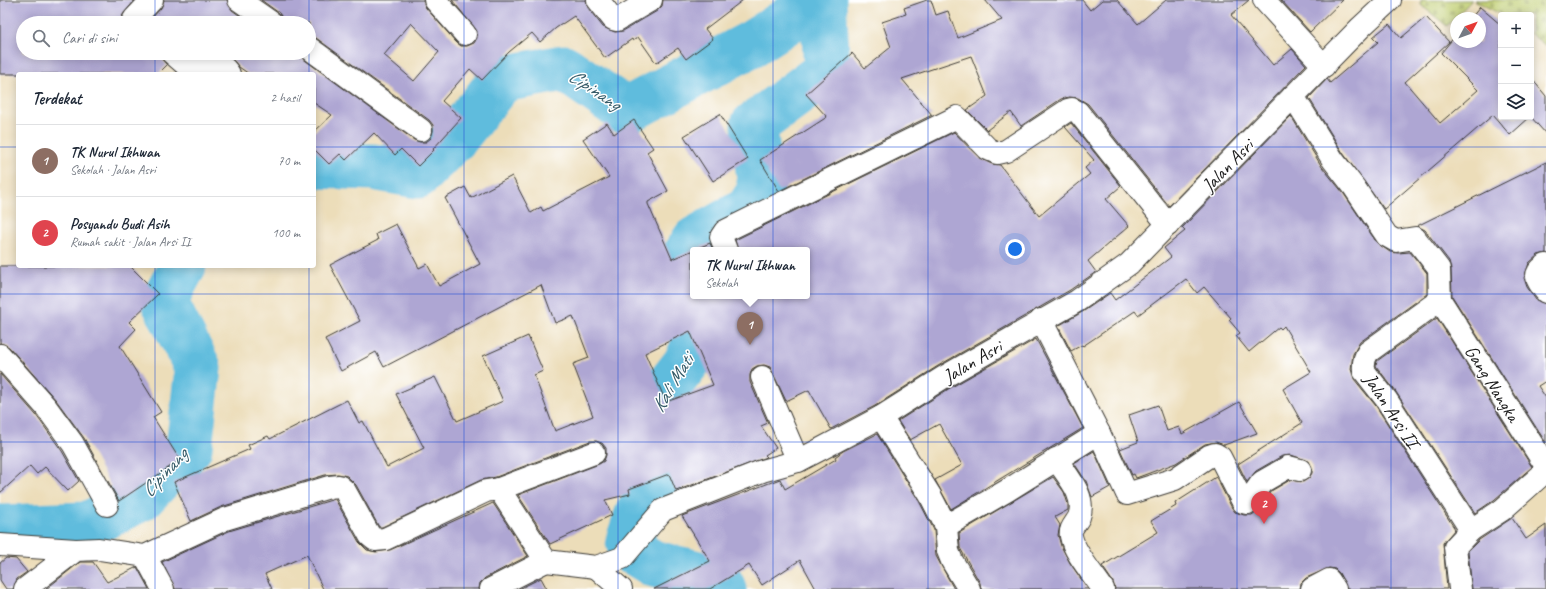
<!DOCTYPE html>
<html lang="id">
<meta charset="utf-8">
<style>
body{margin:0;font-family:Caveat,sans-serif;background:#f2f2f3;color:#1f2937}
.controls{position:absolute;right:12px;top:12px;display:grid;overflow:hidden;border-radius:4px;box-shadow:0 2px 10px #0003}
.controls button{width:36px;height:36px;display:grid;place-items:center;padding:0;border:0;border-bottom:1px solid #e0e1e3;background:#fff;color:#1f2937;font:20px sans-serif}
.compass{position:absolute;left:1450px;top:12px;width:36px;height:36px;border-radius:50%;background:#fff;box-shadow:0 2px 10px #0003;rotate:49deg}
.you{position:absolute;left:1015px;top:249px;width:14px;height:14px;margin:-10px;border:3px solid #fff;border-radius:50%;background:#1a73e8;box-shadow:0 0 0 6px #1a73e833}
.badge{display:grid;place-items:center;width:26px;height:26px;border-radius:50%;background:#2563eb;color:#fff;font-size:13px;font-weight:700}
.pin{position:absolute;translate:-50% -33px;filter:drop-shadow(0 1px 2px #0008)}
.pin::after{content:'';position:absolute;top:21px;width:14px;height:12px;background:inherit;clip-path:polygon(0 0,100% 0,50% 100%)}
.popup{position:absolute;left:690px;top:247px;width:120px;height:52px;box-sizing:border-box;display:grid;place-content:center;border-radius:4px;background:#fff;filter:drop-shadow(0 1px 3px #0005);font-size:13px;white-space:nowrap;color:#747a83}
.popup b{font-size:15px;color:#1f2937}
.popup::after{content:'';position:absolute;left:50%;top:100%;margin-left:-8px;border:8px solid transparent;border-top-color:#fff}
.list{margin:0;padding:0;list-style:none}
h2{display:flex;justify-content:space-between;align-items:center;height:52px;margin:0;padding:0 16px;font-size:17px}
h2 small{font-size:13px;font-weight:400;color:#747a83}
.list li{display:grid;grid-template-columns:26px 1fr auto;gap:12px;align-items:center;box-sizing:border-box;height:72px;padding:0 16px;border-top:1px solid #e0e1e3}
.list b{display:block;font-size:15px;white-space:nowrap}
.list p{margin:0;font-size:13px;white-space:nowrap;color:#747a83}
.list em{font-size:13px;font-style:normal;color:#747a83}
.icon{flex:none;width:22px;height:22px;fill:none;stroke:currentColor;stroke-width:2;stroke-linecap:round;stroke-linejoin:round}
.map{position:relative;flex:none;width:1546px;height:589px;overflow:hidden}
.search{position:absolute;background:#fff;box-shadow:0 2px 10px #0003;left:16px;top:16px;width:300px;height:44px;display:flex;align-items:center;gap:10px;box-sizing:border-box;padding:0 14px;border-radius:22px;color:#747a83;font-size:15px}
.panel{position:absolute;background:#fff;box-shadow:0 2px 10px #0003;left:16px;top:72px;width:300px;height:196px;border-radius:4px}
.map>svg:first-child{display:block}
</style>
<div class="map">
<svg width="1546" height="589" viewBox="0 0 1546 589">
<defs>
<pattern id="cemetery-stones" width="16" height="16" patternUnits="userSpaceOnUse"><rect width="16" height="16" fill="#bfcd6f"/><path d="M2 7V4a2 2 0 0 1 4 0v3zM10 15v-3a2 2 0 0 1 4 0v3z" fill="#a4af60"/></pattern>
</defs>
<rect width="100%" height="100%" fill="#fff"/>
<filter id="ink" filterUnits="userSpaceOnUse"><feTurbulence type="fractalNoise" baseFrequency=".025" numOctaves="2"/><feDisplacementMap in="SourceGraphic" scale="8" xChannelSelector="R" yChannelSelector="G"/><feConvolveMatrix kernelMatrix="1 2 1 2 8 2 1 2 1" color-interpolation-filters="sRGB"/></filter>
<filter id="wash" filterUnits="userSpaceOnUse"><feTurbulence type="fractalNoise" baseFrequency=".012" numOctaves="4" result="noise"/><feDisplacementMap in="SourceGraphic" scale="16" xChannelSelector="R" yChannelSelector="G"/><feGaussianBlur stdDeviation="0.9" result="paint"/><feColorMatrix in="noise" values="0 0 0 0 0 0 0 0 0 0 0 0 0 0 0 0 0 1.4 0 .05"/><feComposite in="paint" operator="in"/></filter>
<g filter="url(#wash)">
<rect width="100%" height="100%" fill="#ecddb9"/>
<g fill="url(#cemetery-stones)" stroke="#6e7446">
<path d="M1421,0H1472L1447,26L1421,5Z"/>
<path d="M1474,0H1546V46L1531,34V15H1502Z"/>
</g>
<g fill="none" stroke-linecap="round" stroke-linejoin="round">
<g stroke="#5fbcdd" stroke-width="47">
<path d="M314,165L373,167L418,175L456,137L502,79L564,68L626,111L753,43L820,0"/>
<path d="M693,289L682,261L695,240L748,210L761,190L754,125L827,71L823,0"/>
<path d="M696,296L700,306V333L687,362L660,397L651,414L654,445L662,470L658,489L638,514L629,541L631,550L654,564L694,573L720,583L723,589"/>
<path d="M0,528L87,525L141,498L189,448L198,368L164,301L183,266"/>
</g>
</g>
<g id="blocks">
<g fill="#aea6d3" fill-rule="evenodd">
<path d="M0,0H135L122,16V23H23V53H160V57L167,65L158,74H0Z"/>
<path d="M164,0H227L232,10L250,23H150V20L161,8Z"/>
<path d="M261,0H423L426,8L456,42L461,46H467L474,43L477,38V31L452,0H586L588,8L603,27L615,32L623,31L657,11L662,6L663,0H743L705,29L713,39L686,59L678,48L656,63L638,37L633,41L632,39L605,58L574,16L556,28L540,42L532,33L509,52L482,80L470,69L442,101L461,118L433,149L434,150L418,166L401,149L395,155L374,133L346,160L340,154L329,164L314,149V132L332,115L314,103V74H249L239,67L232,59L222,53H298L302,58L414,140L420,142H426L431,138L433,131V125L429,120L316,38L309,36V23H284L279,13ZM411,23L439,52L414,81L384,55Z"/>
<path d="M927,0H931L936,15L948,11L958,38L1002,20L985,0H1082L1090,10L1102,0H1117L1138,24L1166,0H1249L1231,15L1273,65L1292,49L1306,65L1169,206L1088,104L1078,98L1069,97L1061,99L1021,126L1011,112L987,130L967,110L987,96L971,56L902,79L932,115L779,191L760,160L827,117L806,94L852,53L865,68L891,47L882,22L906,14L904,8Z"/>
<path d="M1281,0H1343L1310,32Z"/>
<path d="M1480,7L1501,25V117H1530L1510,135L1493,115L1384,209L1343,153L1309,98L1327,79L1330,83L1378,42L1373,37L1389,24L1401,38L1426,17L1449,42L1405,82L1440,123L1478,90L1441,53L1456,35V42H1480V18H1471Z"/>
<path d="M1532,79L1546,96V134L1531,117Z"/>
<path d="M720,114L748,159L713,181L684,136Z"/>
<path d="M1291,116L1322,167L1344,194L1377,243L1390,252L1398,253L1410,252L1427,273V294L1360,342L1353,354L1351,369L1354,379L1376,406L1455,529L1443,543L1447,589H1347L1339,573L1335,569L1329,568L1306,578L1301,583L1300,589H1115L1113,582L1102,566L1158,532L1151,521L1176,506L1175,503L1216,477L1232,508L1235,512L1244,515H1252L1257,511L1271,491L1290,480L1303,482L1309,478L1312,473V467L1309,461L1291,455L1282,456L1256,471L1247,482L1238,464L1302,423L1283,389L1311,372L1284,326L1281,329L1279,327L1249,352L1236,336L1240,333L1229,320L1231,318L1204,287L1197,293L1186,279L1138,315L1135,311L1083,346L1082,345L1071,351L1058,326L1084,311L1110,293L1115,300L1171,257L1164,248L1185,231L1182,228Z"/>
<path d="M634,120L653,148L647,152L668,191L648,202V204L672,259L710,243L713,250H693V296H807V250H738L735,240L954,132L979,158L992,164L1000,165L1039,216L1090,174L1085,168L1094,160L1065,127L1071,123L1121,186L1106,199L1129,226L1088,261L1096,272L1070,290L938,366L875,406L831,429L809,390L786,401L770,367L764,365L757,366L752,369L750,375V382L768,423L761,426L776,448L765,455L767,457L676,491L669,474L629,489L630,494L605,500L612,515L550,544L518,495L599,464L604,461L606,455V448L602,443L596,441H590L496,477L481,480L382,527H379L356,485L347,476L338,474L325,475L221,507L191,521L174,482L250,449L248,445L268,436L270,439L347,400L359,423L363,421L387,467L424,448L396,394L435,377L457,421L503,401L483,356L528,336L543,371L534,375L555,431L593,416L573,364L589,358L573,316L555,323L541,285L384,367L376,352L341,371L325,339L360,321L330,265L378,240L376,234L396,224L419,268L427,264L439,286L480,264L445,198L465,187L471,198L512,176L531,213L541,207L543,211L609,177L583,139L607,123L614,134ZM690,331L713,385L666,402L645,353Z"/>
<path d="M1546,162V253L1538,255L1529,263L1524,278L1527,287L1536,300L1546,304V381L1538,386L1546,398V443L1452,296L1451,269L1449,261L1425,230L1417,226Z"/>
<path d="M0,266H130L158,294L129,322L136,329L120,346L161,412L153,417L180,460L119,501L84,438L56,400L9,347L0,343Z"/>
<path d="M1437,318L1532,467L1494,500L1475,513L1396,392L1376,366L1377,361Z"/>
<path d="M1036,339L1083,428L951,509L935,480L962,465L939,424L910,440L898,421L950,388Z"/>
<path d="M0,374L36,415L62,451L79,481L68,491L45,467L37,474L30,466L0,493Z"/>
<path d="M1239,402L1257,433L1224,445L1216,442L1205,444L1176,463L1136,478L1134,474L1132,475L1120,449L1138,442L1129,415L1158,405L1167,431L1179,427L1182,434Z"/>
<path d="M877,434L919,501L934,530L936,556L954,589H816L800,560L762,585L749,565L710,589H654L710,561L682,516L780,479L785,489L836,459L835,457L843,451Z"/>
<path d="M1094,451L1110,487L1092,497L1086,481L1074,463Z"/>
<path d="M1053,477L1064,492L1068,504V510L1055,517L1060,525L1058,535L1061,546L1070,563L1088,589H981L980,583L960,548L959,533Z"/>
<path d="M335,499L359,542L367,550L376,552L390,550L493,503L528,556L485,578L480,583L479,589H323L307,555L265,574L272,589H175L162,562L229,531Z"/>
<path d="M1512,518L1526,539L1546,525V589H1472L1468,551L1479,540Z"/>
<path d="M6,558L16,559L27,572L17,579L13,589H6L0,580V563Z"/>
<path d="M80,562H93L107,582L137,567L149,589H46Z"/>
<path d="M541,578L547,589H519Z"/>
</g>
</g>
</g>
<g filter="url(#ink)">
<use href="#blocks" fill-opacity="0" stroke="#3b3934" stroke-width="1"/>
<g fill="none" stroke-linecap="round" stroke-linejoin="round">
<g stroke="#3b3934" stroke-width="24">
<g id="street">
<path d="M239,0L272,23"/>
<path d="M435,0L465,34"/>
<path d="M598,0L613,19L617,20L651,0"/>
<path d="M1264,0L1324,66"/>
<path d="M138,23L134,19L152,0"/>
<path d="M309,48L421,130"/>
<path d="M172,53L187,66C201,64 220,58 229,74"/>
<path d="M1293,96L1333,160L1354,187L1387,236L1396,241L1415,238L1439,269L1440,300L1368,352C1364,358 1363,363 1364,371L1386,399L1471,530L1455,547L1460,589"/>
<path d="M726,250L721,237L725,231L957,117L988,149L997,153L1006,151L1068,110L1072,109L1078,112L1168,225"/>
<path d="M1546,265C1531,275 1537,280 1546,292"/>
<path d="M1440,300L1546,466"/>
<path d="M1041,320L1099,433L1127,494L1175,479L1209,456L1215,454L1220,457L1243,502L1247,503L1262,482L1288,467L1300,470"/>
<path d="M0,355L46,407L73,444L107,505"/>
<path d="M762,377L798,461"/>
<path d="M881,417L930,495L946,526L948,551L952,561L969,589"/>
<path d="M1056,459C1067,476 1087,496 1079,517C1076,523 1069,529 1071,536C1074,553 1094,575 1103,589"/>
<path d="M499,489L594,453"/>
<path d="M946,526L1008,490L1099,433"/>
<path d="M1471,530L1502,510L1546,471"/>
<path d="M0,545L76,550"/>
<path d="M145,556L163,589"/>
<path d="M596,567L621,589"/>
<path d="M25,589L76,550L99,549L145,556L225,519L329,487L339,486L345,491L370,536L375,540L385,539L486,491L499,489L546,561L596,567L622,558L663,510L762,471L798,461L821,449L881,417L944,377L1077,301L1129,264L1361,27L1390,0"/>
<path d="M491,589L546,561"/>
<path d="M1312,589L1329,580L1335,589"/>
</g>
</g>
<use href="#street" stroke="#fff" stroke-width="22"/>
</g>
</g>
<path fill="none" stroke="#1d4ed8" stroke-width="1" stroke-opacity="0.55" d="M155,0V23M309,0V74M464,0V589M618,0V589M773,0V589M928,0V589M1082,0V589M1237,0V589M1391,0V589M155,53V74M0,147H18M314,147H1546M155,266V589M309,266V589M0,294H1546M0,442H1546"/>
<g text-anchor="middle" stroke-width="3" stroke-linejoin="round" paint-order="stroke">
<g font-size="19" fill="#1c1c1c" stroke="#fff">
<text transform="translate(1227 165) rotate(-46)" y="7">Jalan Asri</text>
<text transform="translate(972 361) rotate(-31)" y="7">Jalan Asri</text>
<text transform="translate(1493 383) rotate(58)" y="7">Gang Nangka</text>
<text transform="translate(1392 410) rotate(57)" y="7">Jalan Arsi II</text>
</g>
<g font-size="20" font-style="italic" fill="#375c69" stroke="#fff">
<text transform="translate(595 89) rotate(34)" y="7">Cipinang</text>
<text transform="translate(672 383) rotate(-59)" y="7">Kali Mati</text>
<text transform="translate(164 472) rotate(-47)" y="7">Cipinang</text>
</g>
</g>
</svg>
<div class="controls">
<button>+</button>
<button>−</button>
<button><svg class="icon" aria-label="layers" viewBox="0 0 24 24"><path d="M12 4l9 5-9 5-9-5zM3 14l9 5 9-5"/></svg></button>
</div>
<svg class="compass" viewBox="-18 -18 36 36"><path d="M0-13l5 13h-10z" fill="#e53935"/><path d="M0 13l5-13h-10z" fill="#747a83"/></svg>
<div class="you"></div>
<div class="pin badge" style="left:750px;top:345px;background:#8d6e63">1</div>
<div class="popup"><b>TK Nurul Ikhwan</b>Sekolah</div>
<div class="pin badge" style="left:1264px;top:524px;background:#e0444e">2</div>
<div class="search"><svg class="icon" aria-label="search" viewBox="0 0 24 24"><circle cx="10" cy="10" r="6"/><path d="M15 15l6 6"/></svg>Cari di sini</div>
<section class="panel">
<h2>Terdekat<small>2 hasil</small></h2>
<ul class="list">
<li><span class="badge" style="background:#8d6e63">1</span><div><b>TK Nurul Ikhwan</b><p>Sekolah · Jalan Asri</p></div><em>70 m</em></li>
<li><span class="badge" style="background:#e0444e">2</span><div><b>Posyandu Budi Asih</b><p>Rumah sakit · Jalan Arsi II</p></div><em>100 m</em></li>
</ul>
</section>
</div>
